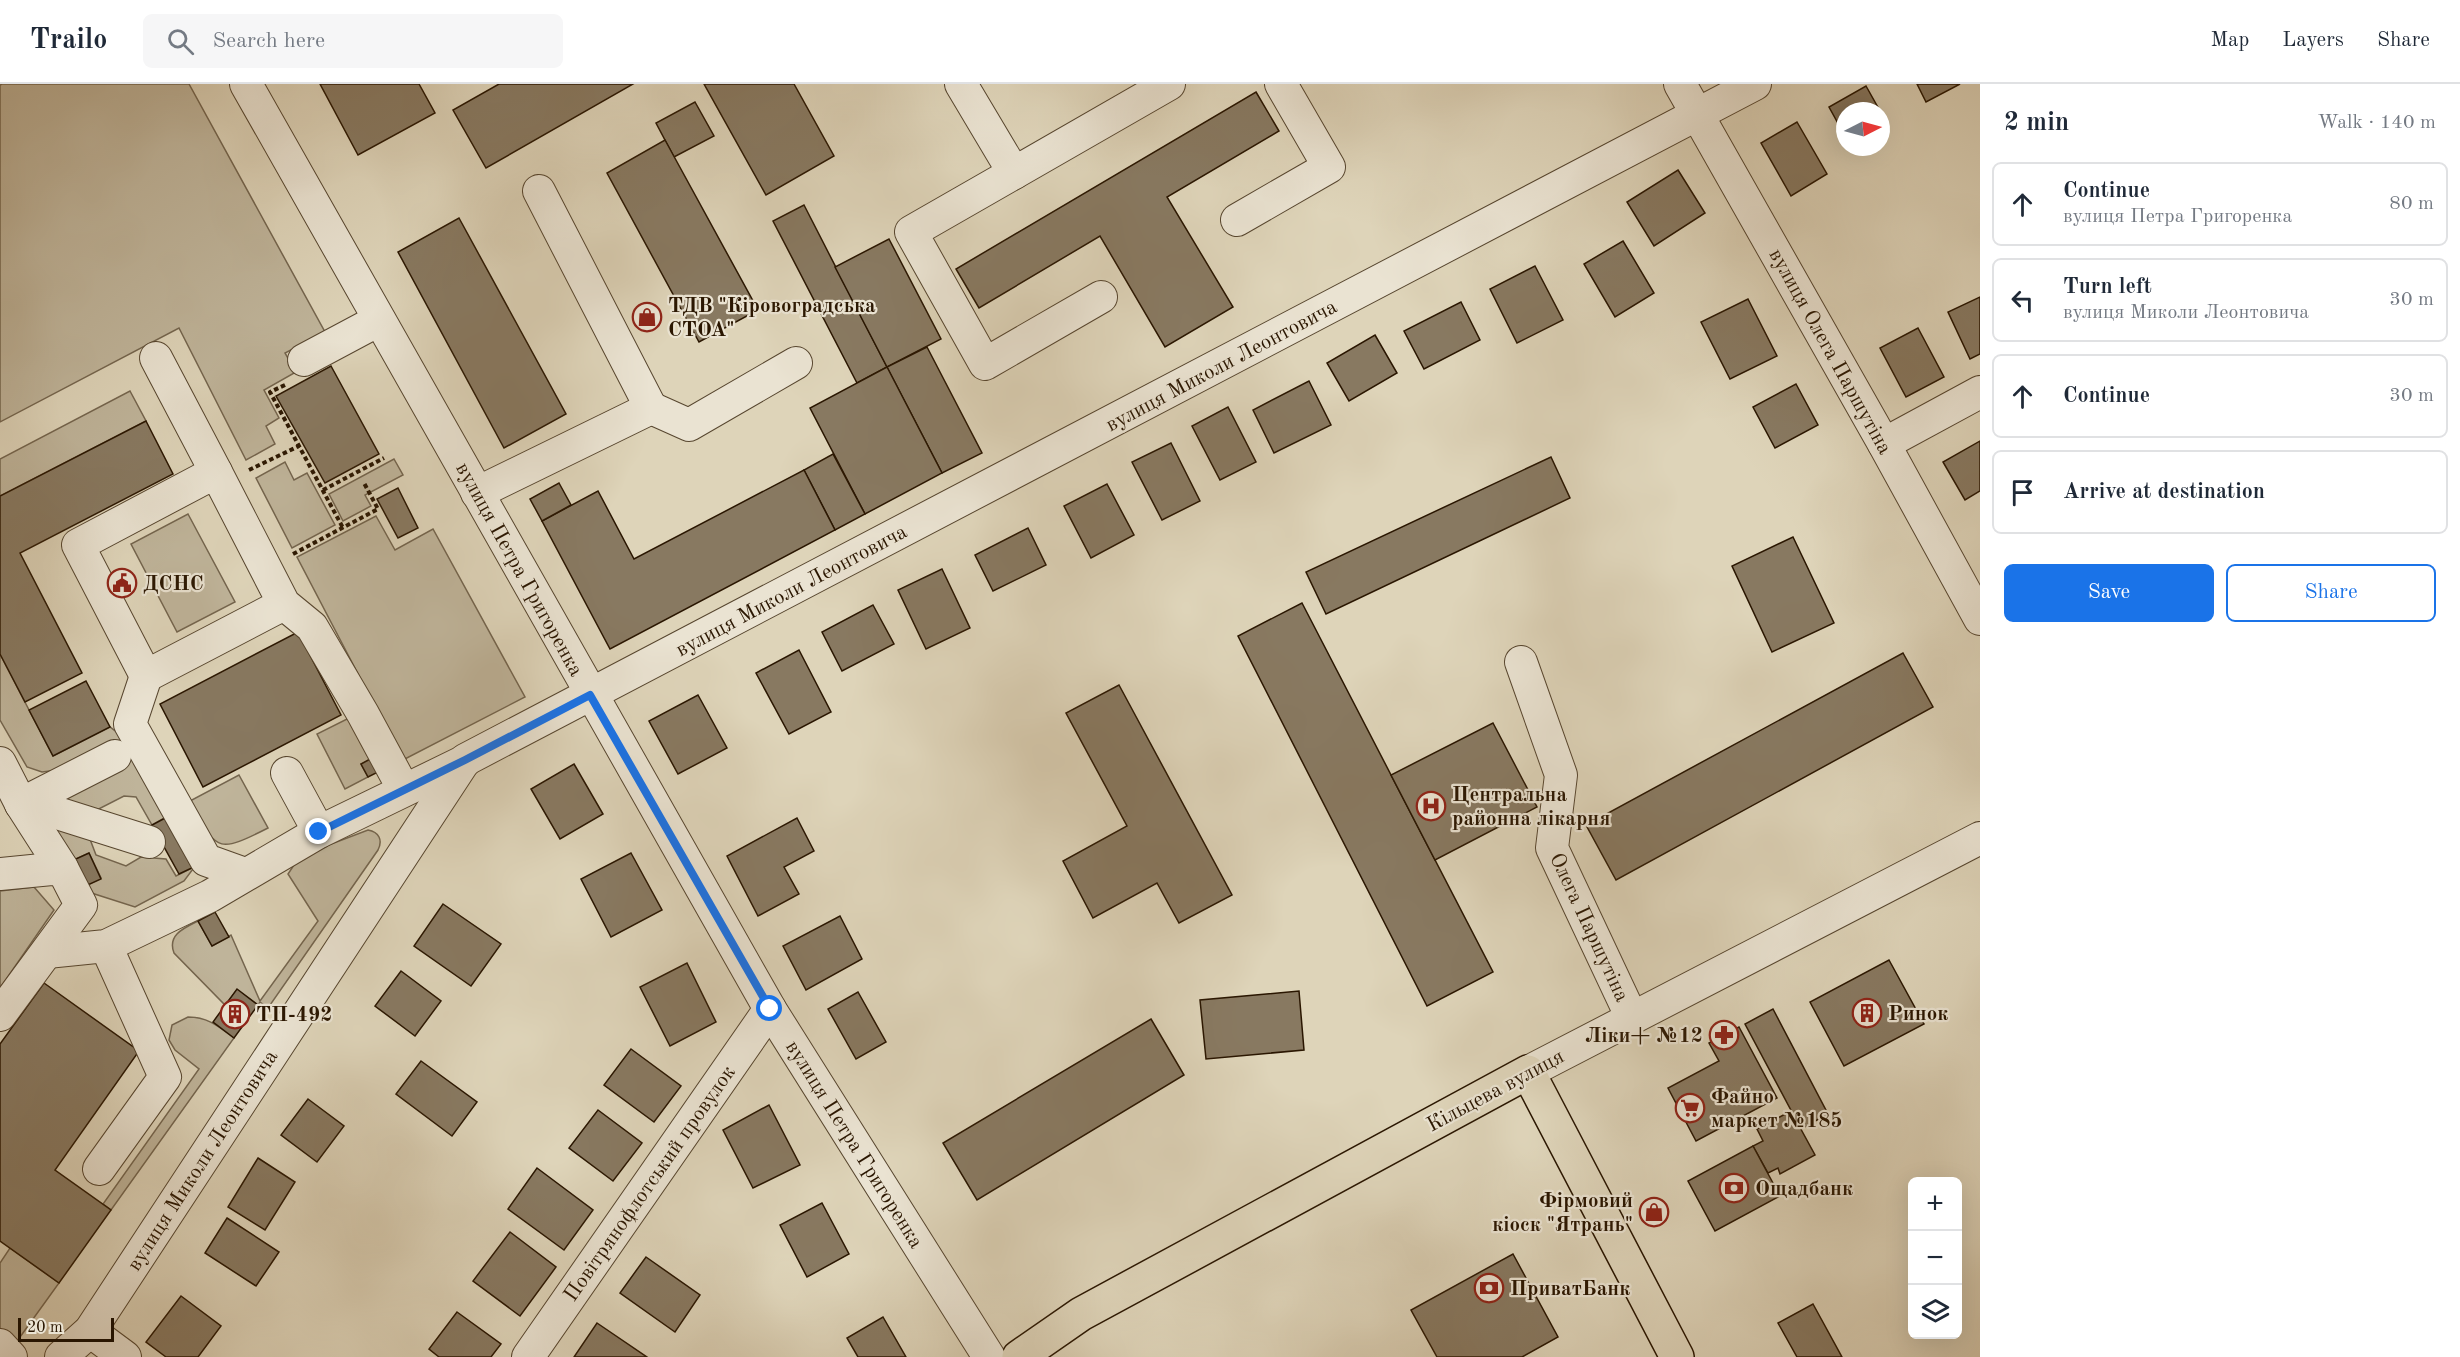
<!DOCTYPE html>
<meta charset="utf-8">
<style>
body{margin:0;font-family:"Old Standard TT",serif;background:#f6f6f7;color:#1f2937}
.controls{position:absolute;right:18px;bottom:18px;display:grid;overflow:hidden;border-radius:9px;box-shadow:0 6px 24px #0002}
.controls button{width:54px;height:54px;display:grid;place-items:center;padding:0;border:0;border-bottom:2px solid #e0e1e3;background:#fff;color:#1f2937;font:30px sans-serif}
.compass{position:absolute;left:1836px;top:18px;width:54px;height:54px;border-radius:50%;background:#fff;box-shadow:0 6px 24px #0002;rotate:84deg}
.scale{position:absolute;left:18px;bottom:15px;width:96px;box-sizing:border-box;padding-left:6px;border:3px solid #2a1601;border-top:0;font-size:16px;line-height:21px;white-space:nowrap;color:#2a1601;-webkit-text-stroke:4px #eae3d2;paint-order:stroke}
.stop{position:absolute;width:18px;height:18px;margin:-14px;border:4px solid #1a73e8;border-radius:50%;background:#fff}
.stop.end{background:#1a73e8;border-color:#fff;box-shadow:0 2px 6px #0008}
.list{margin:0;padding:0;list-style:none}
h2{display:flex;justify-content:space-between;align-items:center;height:78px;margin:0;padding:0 24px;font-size:26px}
h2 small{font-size:20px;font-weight:400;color:#747a83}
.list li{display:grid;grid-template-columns:39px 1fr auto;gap:18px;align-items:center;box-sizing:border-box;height:84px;margin:0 12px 12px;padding:0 12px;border:2px solid #e0e1e3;border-radius:9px}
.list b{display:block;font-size:22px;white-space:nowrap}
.list p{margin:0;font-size:20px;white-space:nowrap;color:#747a83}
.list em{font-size:20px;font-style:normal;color:#747a83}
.actions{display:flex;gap:12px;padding:18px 24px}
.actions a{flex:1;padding:14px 0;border:2px solid #1a73e8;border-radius:9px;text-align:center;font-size:21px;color:#1a73e8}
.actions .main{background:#1a73e8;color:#fff}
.icon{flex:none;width:33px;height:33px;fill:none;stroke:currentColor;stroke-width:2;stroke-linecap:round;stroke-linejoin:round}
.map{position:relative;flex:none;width:1980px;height:1273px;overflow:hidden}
header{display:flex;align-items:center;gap:36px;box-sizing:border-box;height:84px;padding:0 30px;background:#fff;border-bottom:2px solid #e0e1e3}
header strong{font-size:28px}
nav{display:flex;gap:33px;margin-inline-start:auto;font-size:21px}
.search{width:420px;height:54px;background:#f6f6f7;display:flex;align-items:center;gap:15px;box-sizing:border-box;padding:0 21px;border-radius:9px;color:#747a83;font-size:22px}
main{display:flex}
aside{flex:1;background:#fff}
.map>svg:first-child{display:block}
</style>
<header>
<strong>Trailo</strong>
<div class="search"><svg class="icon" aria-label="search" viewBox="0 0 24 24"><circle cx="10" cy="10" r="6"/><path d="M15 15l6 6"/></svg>Search here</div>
<nav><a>Map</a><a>Layers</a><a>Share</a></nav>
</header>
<main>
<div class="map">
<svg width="1980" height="1273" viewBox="0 0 1980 1273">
<rect width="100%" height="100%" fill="#ded4b9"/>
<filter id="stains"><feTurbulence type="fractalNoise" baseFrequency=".00333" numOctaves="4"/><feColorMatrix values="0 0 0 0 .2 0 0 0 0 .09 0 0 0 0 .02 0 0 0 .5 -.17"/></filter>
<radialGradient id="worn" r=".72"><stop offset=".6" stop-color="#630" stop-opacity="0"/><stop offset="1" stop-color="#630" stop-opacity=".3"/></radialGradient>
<g fill="#bfb49a" stroke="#74654e" stroke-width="1.5">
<path d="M2,0H189L325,248L285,269L296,288L264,306L279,334L266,342L275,360L246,376L179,244L0,338V1Z"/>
<path d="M130,307L146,337L0,412V375Z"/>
<path d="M394,375L403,391L365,411L371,422L343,437L329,410Z"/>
<path d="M285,378L294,396L307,389L335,441L292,464L256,394Z"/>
<path d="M188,430L235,518L177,548L131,460Z"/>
<path d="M376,432L395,466L433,445L525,613L403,676L297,473Z"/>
<path d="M0,570L53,672L110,643L128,657L196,781L184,797L135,823L79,805L101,794L89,769L67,779L50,744L88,750L96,771L126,782L141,773L166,775L176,792L194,783L166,733L152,741L136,713L124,712L91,729L64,719L57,686L42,688L27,683L0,636Z"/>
<path d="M353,632L374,673L361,680L368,693L345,705L317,650Z"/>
<path d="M239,691L268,744C215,771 218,766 188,718Z"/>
<path d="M368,746C379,748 383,756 378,766L268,924L260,918L258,921L237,906L225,921L174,869C167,851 184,844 198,837L212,862L231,851L260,917L318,837L288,790L298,775L305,770Z"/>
<path d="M34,803L54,826L0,904V807Z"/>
<path d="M188,933C208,933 218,942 234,954L111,1126L103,1120L199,985L175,966L169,956L172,941Z"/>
<path d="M10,1164L59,1199L15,1260L0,1244V1179Z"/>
</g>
<g fill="#887961" stroke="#2a1601" stroke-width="1.5">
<path d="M320,0H419L435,29L358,71Z"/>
<path d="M499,0H633L486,84L453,26Z"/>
<path d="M704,0H794L834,72L766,111Z"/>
<path d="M1917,0H1960L1926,18Z"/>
<path d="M1866,2L1880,27H1845V52L1829,23Z"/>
<path d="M1256,8L1279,47L1167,113L1233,223L1165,263L1100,152L979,224L956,185Z"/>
<path d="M695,18L714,52L674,73L656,39Z"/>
<path d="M1797,38L1827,90L1791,112L1761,59Z"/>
<path d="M665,56L758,226L699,258L607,89Z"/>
<path d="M1678,86L1705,129L1654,162L1627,118Z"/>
<path d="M804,121L887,283L857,299L773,137Z"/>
<path d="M459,134L566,330L504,364L398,168Z"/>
<path d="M889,155L941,255L887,283L835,183Z"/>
<path d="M1623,157L1654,209L1615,233L1584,180Z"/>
<path d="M1535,182L1563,236L1517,259L1490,205Z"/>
<path d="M1980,213V270L1970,275L1948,228Z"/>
<path d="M1748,215L1777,272L1730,295L1701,238Z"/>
<path d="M1461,218L1480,256L1424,285L1404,247Z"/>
<path d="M1918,244L1944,293L1906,313L1880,264Z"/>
<path d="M1375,251L1397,289L1349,317L1327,279Z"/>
<path d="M927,263L982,369L942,389L887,283Z"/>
<path d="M331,282L379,370L325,399L276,312Z"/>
<path d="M887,283L942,389L865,430L810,324Z"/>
<path d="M1309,297L1331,341L1274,369L1253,326Z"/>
<path d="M1796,300L1818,341L1775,364L1753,323Z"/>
<path d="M1228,323L1256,378L1220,396L1192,342Z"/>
<path d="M146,337L173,390L20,469L82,589L25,618L0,570V412Z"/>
<path d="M1980,357V407L1965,416L1943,378Z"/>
<path d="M1171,359L1200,417L1162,436L1132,378Z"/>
<path d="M833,370L865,430L835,446L804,386Z"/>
<path d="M1551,373L1570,414L1326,530L1306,488Z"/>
<path d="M804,386L835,446L610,565L542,437L598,407L634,475Z"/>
<path d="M559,399L571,421L542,437L530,415Z"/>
<path d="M1107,400L1134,451L1091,474L1064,422Z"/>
<path d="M398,404L418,444L398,454L377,415Z"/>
<path d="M1028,444L1046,481L993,507L975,471Z"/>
<path d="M1793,453L1834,539L1772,568L1732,482Z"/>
<path d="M942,485L970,544L926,565L898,506Z"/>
<path d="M1302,519L1493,888L1427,922L1238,552Z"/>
<path d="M873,521L894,560L842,587L822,548Z"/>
<path d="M298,548L341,631L203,703L160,620Z"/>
<path d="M799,566L831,628L789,650L756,589Z"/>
<path d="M1903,569L1933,623L1616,796L1586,741Z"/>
<path d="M86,597L110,643L53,672L29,626Z"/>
<path d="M1119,601L1232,811L1179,839L1157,799L1093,834L1063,777L1127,742L1066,629Z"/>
<path d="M698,611L727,664L678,690L649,637Z"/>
<path d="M1493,639L1537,723L1435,776L1391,691Z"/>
<path d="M374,673L382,686L368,693L361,680Z"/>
<path d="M574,680L603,730L560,755L531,705Z"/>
<path d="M167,733L194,783L179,790L152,741Z"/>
<path d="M797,734L814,767L784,783L799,810L758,832L727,772Z"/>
<path d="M89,769L101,795L79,805L67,779Z"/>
<path d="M631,769L662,826L611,853L581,795Z"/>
<path d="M443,820L501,860L471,902L414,862Z"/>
<path d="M215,828L229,853L212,862L198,837Z"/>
<path d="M840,832L862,875L806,906L783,862Z"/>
<path d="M1889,876L1924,940L1844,982L1810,918Z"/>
<path d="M687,879L716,938L670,962L640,903Z"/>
<path d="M401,887L441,917L415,952L375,922Z"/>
<path d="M44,899L139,967L55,1086L111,1126L59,1199L0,1157V960Z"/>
<path d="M237,905L258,921L234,954L213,938Z"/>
<path d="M1299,907L1304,966L1206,975L1200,916Z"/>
<path d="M858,908L886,958L856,975L828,925Z"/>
<path d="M1773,925L1828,1030L1801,1045L1745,940Z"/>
<path d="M1151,935L1184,991L977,1116L943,1059Z"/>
<path d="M1739,943L1777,1014L1696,1057L1668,1004L1719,977L1709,959Z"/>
<path d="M631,965L681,1002L654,1038L604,1001Z"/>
<path d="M421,977L477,1018L452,1052L396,1010Z"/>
<path d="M308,1015L344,1042L317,1078L281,1051Z"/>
<path d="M769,1021L800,1081L753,1104L723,1046Z"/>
<path d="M598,1026L642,1059L613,1097L569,1064Z"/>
<path d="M1791,1027L1815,1071L1780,1090L1778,1084L1768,1089L1753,1062L1763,1057L1757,1045Z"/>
<path d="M1753,1062L1780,1112L1715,1147L1688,1097Z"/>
<path d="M258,1074L295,1098L265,1146L228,1123Z"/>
<path d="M537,1084L593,1126L564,1166L508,1125Z"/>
<path d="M822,1119L849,1170L807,1193L780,1141Z"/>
<path d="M227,1134L279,1168L256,1202L205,1169Z"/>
<path d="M510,1148L556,1183L520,1232L473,1197Z"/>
<path d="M1513,1170L1558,1253L1522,1273H1437L1411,1226Z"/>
<path d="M646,1173L700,1211L675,1248L620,1209Z"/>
<path d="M181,1212L221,1242L198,1273H166L146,1258Z"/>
<path d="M1813,1220L1842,1273H1797L1778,1239Z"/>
<path d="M457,1228L501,1260L491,1273H439L429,1265Z"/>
<path d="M883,1233L906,1273H858L847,1254Z"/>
<path d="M597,1239L647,1273H574Z"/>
</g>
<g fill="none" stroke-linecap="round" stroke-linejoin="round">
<g stroke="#57462f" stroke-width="34">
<g id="minor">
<path d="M246,0L770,925L989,1273"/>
<path d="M961,0L1014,89L1169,0"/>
<path d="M1680,0L1884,360L1980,535"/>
<path d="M1014,89L911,148L985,280L1101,213"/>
<path d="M1237,136L1329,83L1281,0"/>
<path d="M156,274L216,388"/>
<path d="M304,276L379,236"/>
<path d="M651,324L689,341L796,279"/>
<path d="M1884,360L1980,308"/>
<path d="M477,409L651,324L539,107"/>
<path d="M284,520L146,592L78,461L216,388L284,520L312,543L363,630L404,706"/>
<path d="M1521,578L1561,691L1552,764L1632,934"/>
<path d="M146,592L130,640L206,776L245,790"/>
<path d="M0,679L21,720L62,784"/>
<path d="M287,689L319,748"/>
<path d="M21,720L54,728L149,758"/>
<path d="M21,720L115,672"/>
<path d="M0,790L62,784L81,821L0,931"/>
<path d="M47,868L106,862L210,812L319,748L465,677"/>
<path d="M1528,988L1980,754"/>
<path d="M99,1085L165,993L106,862"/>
<path d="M90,1247L125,1273"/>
<path d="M0,1261L11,1273"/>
<path d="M61,1273L90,1247L465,676L1755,0"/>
<path d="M528,1273L770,925"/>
</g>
</g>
<g stroke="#2a1601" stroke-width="36">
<path id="major" d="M1019,1273L1081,1230L1528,988L1677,1273"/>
</g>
<g stroke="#2a1601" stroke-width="4" stroke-dasharray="4.5 3" stroke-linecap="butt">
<path d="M285,301L270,308L343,444"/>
<path d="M249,386L299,362"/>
<path d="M323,406L384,374"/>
<path d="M293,470L378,425L364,399"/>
</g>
<use href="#minor" stroke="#eae3d2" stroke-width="32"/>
<use href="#major" stroke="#ded4b9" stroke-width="33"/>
</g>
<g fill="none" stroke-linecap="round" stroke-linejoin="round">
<path stroke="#1a73e8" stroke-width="8" d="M319,748L465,676L590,611L770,925"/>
</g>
<defs>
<g id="shop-ring" transform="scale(1.5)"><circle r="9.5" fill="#eae3d2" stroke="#8f2418" stroke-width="1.5"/><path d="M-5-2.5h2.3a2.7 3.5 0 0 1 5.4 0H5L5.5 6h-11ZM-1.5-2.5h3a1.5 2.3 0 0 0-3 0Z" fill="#8f2418"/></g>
<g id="civic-ring" transform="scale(1.5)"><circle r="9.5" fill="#eae3d2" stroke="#8f2418" stroke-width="1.5"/><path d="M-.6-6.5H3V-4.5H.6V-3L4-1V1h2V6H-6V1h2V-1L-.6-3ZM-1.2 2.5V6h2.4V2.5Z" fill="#8f2418"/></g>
<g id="hospital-ring" transform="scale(1.5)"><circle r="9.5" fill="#eae3d2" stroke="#8f2418" stroke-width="1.5"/><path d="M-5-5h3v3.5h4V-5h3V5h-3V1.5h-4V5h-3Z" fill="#8f2418"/></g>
<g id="building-ring" transform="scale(1.5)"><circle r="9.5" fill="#eae3d2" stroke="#8f2418" stroke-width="1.5"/><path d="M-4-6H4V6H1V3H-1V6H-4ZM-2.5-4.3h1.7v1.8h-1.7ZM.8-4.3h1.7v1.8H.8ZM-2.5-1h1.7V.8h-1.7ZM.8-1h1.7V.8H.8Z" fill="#8f2418"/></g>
<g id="pharmacy-ring" transform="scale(1.5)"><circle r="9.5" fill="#eae3d2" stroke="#8f2418" stroke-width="1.5"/><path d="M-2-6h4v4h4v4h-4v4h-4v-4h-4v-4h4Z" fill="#8f2418"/></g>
<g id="supermarket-ring" transform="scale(1.5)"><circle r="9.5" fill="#eae3d2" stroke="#8f2418" stroke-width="1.5"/><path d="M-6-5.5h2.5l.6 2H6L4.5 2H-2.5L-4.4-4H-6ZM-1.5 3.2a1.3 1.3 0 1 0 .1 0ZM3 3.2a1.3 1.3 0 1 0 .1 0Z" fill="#8f2418"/></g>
<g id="bank-ring" transform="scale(1.5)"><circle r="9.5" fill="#eae3d2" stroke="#8f2418" stroke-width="1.5"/><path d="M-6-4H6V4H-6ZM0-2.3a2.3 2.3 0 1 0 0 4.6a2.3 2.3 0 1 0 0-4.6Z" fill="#8f2418"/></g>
</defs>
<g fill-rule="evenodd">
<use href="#shop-ring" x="647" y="233"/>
<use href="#civic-ring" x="122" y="499"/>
<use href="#hospital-ring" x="1431" y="722"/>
<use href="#building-ring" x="1867" y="929"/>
<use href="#building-ring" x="235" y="930"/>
<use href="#pharmacy-ring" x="1724" y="951"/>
<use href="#supermarket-ring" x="1690" y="1024"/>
<use href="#bank-ring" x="1734" y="1104"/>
<use href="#shop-ring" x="1654" y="1128"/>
<use href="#bank-ring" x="1489" y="1204"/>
</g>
<g text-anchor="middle" stroke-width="4.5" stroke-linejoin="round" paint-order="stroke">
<g font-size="21" font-weight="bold" fill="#2a1601" stroke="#eae3d2" text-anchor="start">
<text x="668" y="228">ТДВ "Кіровоградська<tspan x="668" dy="24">СТОА"</tspan></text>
<text x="143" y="506">ДСНС</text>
<text x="1452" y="717">Центральна<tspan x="1452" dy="24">районна лікарня</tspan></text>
<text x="1888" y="936">Ринок</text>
<text x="256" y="937">ТП-492</text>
<text x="1703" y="958" text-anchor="end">Ліки+ №12</text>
<text x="1711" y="1019">Файно<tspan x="1711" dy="24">маркет №185</tspan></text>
<text x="1755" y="1111">Ощадбанк</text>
<text x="1633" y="1123" text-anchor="end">Фірмовий<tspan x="1633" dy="24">кіоск "Ятрань"</tspan></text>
<text x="1510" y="1211">ПриватБанк</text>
</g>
<g font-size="21" fill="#2a1601" stroke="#eae3d2">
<text transform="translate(1831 267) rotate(61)" y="7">вулиця Олега Паршутіна</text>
<text transform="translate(1221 281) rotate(-28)" y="7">вулиця Миколи Леонтовича</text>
<text transform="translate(520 485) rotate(61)" y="7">вулиця Петра Григоренка</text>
<text transform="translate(791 506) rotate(-28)" y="7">вулиця Миколи Леонтовича</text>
<text transform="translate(1590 843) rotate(65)" y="7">Олега Паршутіна</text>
<text transform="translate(1495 1006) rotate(-28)" y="7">Кільцева вулиця</text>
<text transform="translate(855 1060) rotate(58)" y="7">вулиця Петра Григоренка</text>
<text transform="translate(202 1076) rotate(-57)" y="7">вулиця Миколи Леонтовича</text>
<text transform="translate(649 1099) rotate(-55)" y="7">Повітрянофлотський провулок</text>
</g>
</g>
<rect width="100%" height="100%" filter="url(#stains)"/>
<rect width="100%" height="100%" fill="url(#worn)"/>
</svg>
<div class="controls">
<button>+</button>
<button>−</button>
<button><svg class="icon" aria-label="layers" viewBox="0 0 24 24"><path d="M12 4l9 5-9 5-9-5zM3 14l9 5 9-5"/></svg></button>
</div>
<svg class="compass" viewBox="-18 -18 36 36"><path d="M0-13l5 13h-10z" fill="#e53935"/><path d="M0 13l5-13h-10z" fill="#747a83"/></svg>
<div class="scale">20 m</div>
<div class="stop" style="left:770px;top:925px"></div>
<div class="stop end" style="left:319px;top:748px"></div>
</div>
<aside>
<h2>2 min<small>Walk · 140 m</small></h2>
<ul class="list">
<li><svg class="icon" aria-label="ahead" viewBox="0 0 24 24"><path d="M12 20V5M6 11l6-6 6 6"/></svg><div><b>Continue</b><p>вулиця Петра Григоренка</p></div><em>80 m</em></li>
<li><svg class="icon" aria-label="left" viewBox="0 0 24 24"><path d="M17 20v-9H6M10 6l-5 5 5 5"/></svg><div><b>Turn left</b><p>вулиця Миколи Леонтовича</p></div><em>30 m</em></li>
<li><svg class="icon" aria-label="ahead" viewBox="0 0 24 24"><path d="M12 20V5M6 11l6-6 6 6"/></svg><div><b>Continue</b></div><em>30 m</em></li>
<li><svg class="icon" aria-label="arrive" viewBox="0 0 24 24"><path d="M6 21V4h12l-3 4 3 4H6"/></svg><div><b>Arrive at destination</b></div></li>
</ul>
<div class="actions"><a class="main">Save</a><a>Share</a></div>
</aside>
</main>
